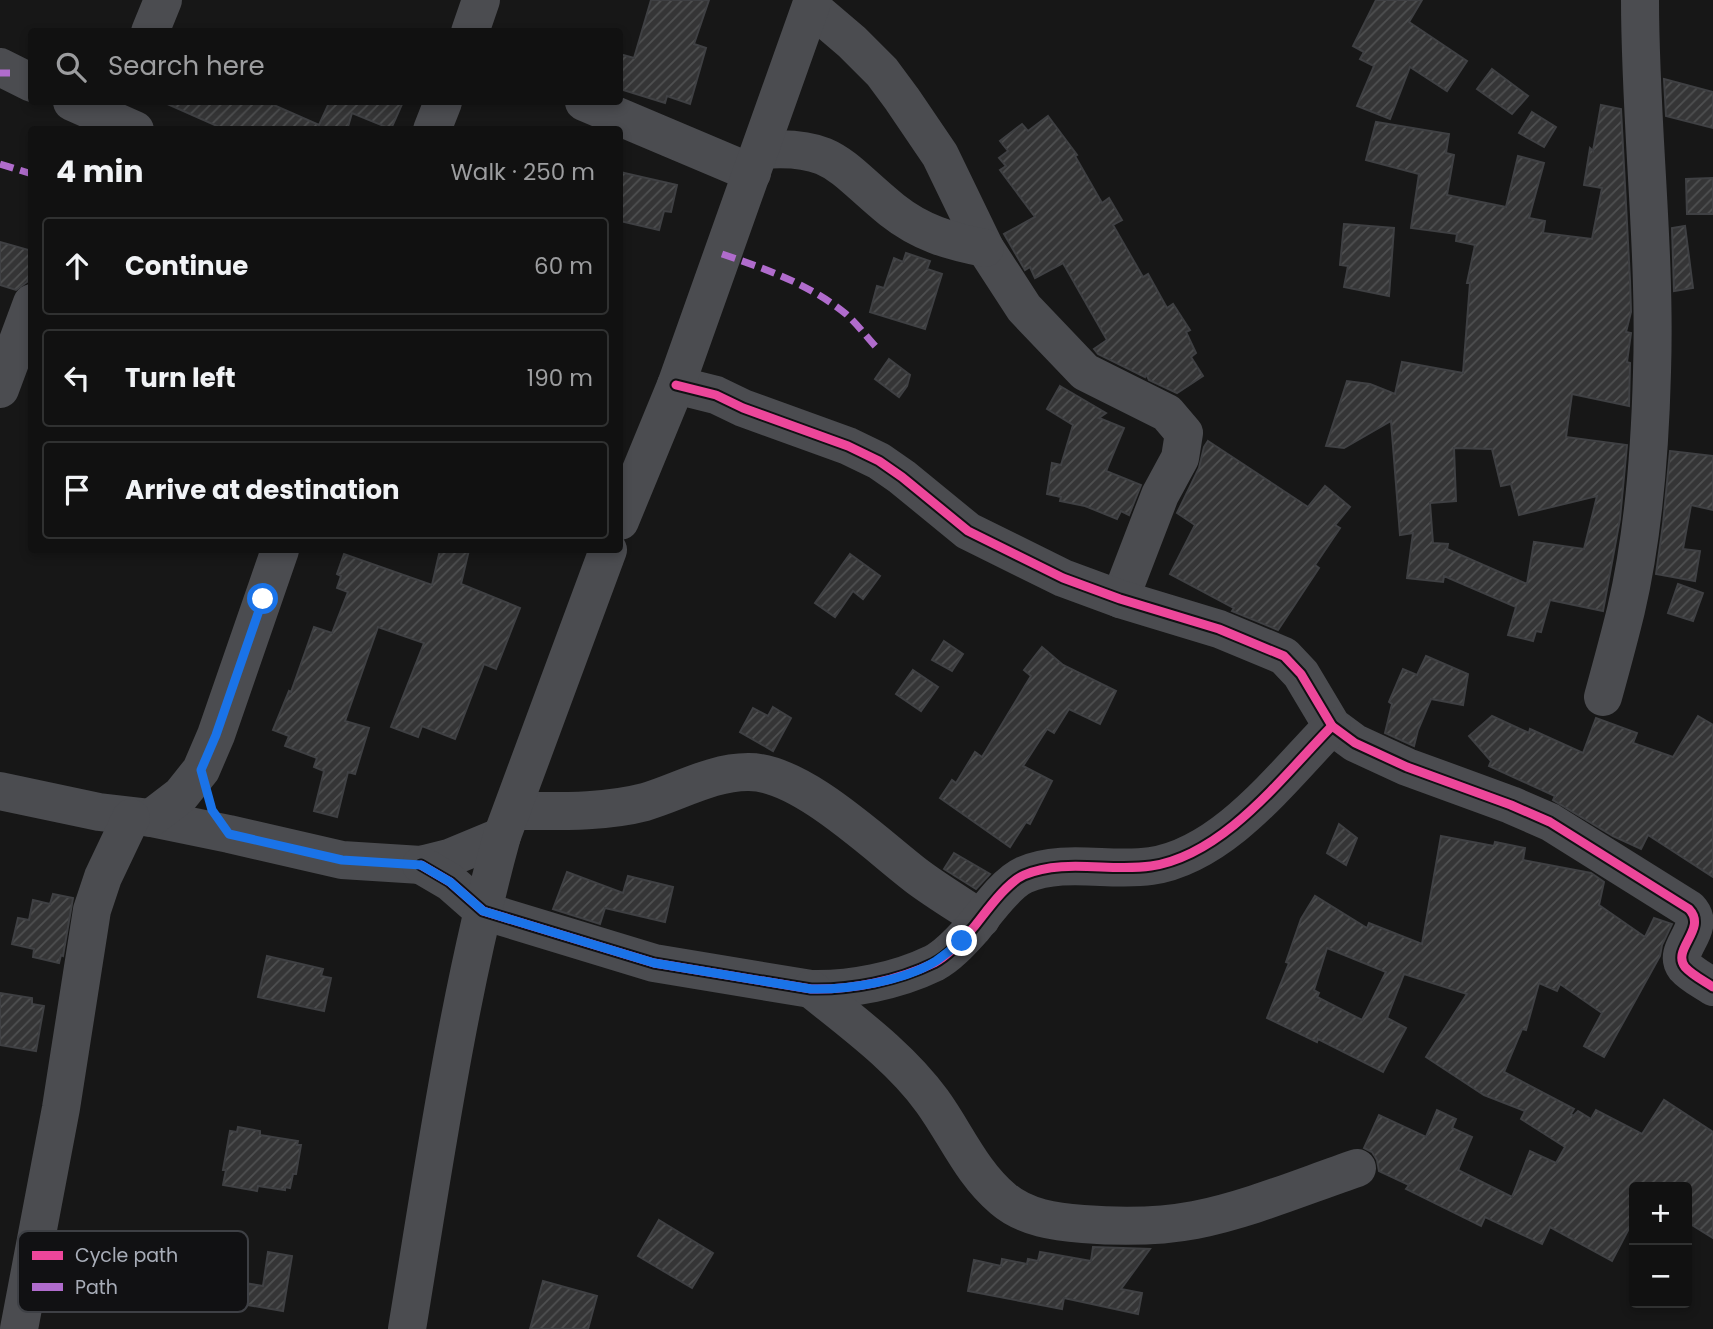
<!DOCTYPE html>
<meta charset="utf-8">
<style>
body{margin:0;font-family:Poppins,sans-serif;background:#1a1a1a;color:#f1f3f6}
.controls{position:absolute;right:21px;bottom:21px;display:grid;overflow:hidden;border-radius:7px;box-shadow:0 4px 10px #0003}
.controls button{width:63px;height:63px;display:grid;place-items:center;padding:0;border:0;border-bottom:2px solid #303131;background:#111;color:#f1f3f6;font:35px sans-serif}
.stop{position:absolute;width:21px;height:21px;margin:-16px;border:5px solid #1a73e8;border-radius:50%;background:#fff}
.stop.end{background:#1a73e8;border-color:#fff;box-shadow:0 2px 7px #0008}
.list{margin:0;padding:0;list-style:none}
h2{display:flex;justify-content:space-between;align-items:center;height:91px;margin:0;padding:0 28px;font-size:30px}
h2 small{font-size:23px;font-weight:400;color:#9c9d9f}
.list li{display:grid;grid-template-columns:46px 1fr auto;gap:21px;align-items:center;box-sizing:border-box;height:98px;margin:0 14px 14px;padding:0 14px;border:2px solid #303131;border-radius:7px}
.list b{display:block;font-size:26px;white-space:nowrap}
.list em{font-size:23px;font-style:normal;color:#9c9d9f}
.icon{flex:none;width:38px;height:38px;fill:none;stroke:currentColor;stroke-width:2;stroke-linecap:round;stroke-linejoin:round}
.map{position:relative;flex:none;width:1713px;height:1329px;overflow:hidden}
.search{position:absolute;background:#111;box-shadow:0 4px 10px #0003;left:28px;top:28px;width:595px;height:77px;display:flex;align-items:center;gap:18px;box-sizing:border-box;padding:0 24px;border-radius:7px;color:#9c9d9f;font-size:26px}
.panel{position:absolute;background:#111;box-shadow:0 4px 10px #0003;left:28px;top:126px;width:595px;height:427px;border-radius:7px}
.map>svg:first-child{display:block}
</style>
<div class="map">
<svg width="1713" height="1329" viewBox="0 0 1713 1329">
<defs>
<pattern id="building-hatch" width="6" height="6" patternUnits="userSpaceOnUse" patternTransform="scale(1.75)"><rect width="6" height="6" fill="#353536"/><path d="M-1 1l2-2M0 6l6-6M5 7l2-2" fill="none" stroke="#4f5051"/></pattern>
</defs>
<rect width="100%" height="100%" fill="#171717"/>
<g fill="url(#building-hatch)" stroke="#3f4043" stroke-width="2" fill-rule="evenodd">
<path d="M651,0H709L694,44L706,48L690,104L667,96L665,103L620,89V54L634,58Z"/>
<path d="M1376,0H1422L1409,22L1467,61L1447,91L1410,67L1390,119L1357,106L1374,66L1360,59L1364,52L1353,46Z"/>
<path d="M1492,69L1528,96L1512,114L1477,89Z"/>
<path d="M1664,79L1713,92V128L1666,116Z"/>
<path d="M163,102H267L319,125L329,103L326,102H403L391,129L352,113L347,130H226Z"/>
<path d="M1601,105L1621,109L1630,280L1631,312L1626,332L1631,333L1627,362L1630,363L1629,406L1572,394L1566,437L1627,445L1620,519L1603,611L1550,600L1541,632L1536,631L1533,641L1508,635L1516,607L1444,576L1443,582L1407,578L1413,533L1400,535L1391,421L1344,448L1326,446L1347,381L1370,384L1395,394L1402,362L1463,373L1470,283H1467L1475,245L1456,241L1457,234L1411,228L1419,174L1366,160L1376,122L1449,134L1446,153L1454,155L1447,195L1506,207L1518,156L1544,163L1529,218L1545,221L1543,233L1592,239L1602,188L1584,185L1590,148L1593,151ZM1454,448L1492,449L1501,486L1511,484L1519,515L1597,496L1584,549L1534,542L1527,584L1447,549L1448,544L1433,543L1430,503L1456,501Z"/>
<path d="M1532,112L1556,127L1544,147L1519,133Z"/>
<path d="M1048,116L1077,155L1075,156L1102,203L1109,198L1122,220L1113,225L1143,277L1148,274L1167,308L1173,304L1190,330L1186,332L1196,353L1191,357L1203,376L1177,393L1149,380L1146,374L1145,377L1098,354L1094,349L1107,340L1063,263L1035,278L1030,267L1025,270L1004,234L1035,217L1000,170L1006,166L999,158L1008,151L1000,141L1022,124L1028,131Z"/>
<path d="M620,172L677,185L671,212L664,211L659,230L620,221Z"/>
<path d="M1713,178V214H1687L1686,179Z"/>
<path d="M1344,224L1394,228L1389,296L1344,287L1348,266L1340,265Z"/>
<path d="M1685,226L1693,288L1674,291L1672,228Z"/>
<path d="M0,242L32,251V267L27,282L16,290L0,285Z"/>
<path d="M906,253L930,261L927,269L942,274L925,329L870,312L877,286L884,288L894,258L903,262Z"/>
<path d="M889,359L910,375L907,386L899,397L875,379Z"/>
<path d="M1060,386L1106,413L1099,418L1124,428L1106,471L1141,485L1129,515L1121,511L1117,519L1085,506L1060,501L1061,497L1047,494L1052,463L1061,465L1073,425L1047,409Z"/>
<path d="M1208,441L1308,507L1325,486L1350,507L1335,525L1340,528L1315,565L1319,568L1278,630L1232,611L1234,608L1170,574L1195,525L1177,513L1199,468L1204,447Z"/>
<path d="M1670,451L1713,456V510L1691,505L1683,549L1700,551L1695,581L1656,574L1663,524Z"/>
<path d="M440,550H469L461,584L520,608L496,669L484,664L455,739L422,726L418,737L391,727L424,643L378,627L345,721L369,728L355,774L348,772L337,817L314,811L324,771L314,767L317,758L285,746L289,736L273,730L289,691L291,692L314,627L332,633L348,592L337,588L341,576L337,574L344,554L432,585Z"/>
<path d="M850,554L880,576L863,599L853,591L835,617L815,603Z"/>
<path d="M1678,584L1703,593L1693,621L1668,613Z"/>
<path d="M944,641L963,654L952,671L932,660Z"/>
<path d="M1042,647L1063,665L1116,691L1100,724L1069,709L1054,733L1047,729L1023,766L1052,781L1030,824L1026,822L1010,847L940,798L952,780L956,783L975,752L982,757L1031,676L1024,670Z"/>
<path d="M1426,656L1468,674L1463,705L1431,699L1418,730L1414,746L1385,733L1392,704L1389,702L1403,669L1417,675Z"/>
<path d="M913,670L938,687L921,711L896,694Z"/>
<path d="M773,707L791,718L773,751L740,732L753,708L768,716Z"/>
<path d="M1492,716L1529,733L1530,729L1583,753L1596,718L1637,733L1633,743L1673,757L1698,716L1713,725V877L1648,835L1641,849L1613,836L1553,800L1555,796L1489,766L1491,761L1469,736Z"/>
<path d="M1339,824L1357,838L1346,865L1327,853Z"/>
<path d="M1441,836L1494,846L1495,842L1525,848L1523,860L1591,873L1604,882L1599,905L1645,937L1654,918L1672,924L1662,945L1660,956L1604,1057L1584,1046L1602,1013L1560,984L1557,991L1539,983L1526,1030L1522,1029L1504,1072L1574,1109L1571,1114L1573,1116L1578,1111L1591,1119L1596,1110L1642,1134L1664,1100L1713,1132V1238L1687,1222V1187H1634V1219L1612,1261L1550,1227L1542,1244L1485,1217L1481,1226L1406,1189L1409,1185L1379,1171L1377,1160L1372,1152L1364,1148L1379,1115L1426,1137L1437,1110L1456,1119L1452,1128L1472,1137L1458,1170L1512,1197L1530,1151L1556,1163L1565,1147L1521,1119L1525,1111L1484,1095L1426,1057L1467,994L1404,974L1387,1018L1406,1028L1383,1072L1318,1039L1317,1042L1267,1018L1289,963L1286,962L1301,919L1315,896L1367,928L1369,923L1422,944ZM1327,948L1386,972L1362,1020L1317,997L1319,993L1314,990Z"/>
<path d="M954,853L990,874L976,889L944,869Z"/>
<path d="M567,872L623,893L628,876L673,887L665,922L605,908L600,924L553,909Z"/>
<path d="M53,894L73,898L63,956L61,955L59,963L33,957L34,949L12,944L18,918L29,920L33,900L50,904Z"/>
<path d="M267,956L323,969L321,976L331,978L324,1011L258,997Z"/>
<path d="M0,993L32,998V1004L44,1006L36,1051L0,1045Z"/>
<path d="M238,1127L260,1131V1135L298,1141L297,1145H301L296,1174H293L290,1188L285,1187V1190L258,1186L257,1191L223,1185L226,1170H223L230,1131L237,1132Z"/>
<path d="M659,1220L713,1253L692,1288L638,1256Z"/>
<path d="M1093,1247L1150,1249L1121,1289L1142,1293L1138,1314L1064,1298L1062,1309L968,1291L974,1260L1001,1266L1002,1259L1027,1264L1028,1259L1038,1261L1040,1252L1091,1261Z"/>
<path d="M268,1252L292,1256L283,1311L166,1291L169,1271L263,1286Z"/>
<path d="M543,1281L597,1296L588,1329H530Z"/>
</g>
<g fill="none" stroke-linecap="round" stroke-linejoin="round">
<g stroke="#4b4c50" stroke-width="38">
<path d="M811,7L852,42L882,72L902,99L940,155L985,248L1024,308L1085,372L1167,413L1184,433L1180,458L1160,495L1120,599"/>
<path d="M150,32L163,0"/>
<path d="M470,32L481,0"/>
<path d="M0,67L32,83"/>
<path d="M72,102L135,130"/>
<path d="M584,102L752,173"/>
<path d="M432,130L443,102"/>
<path d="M761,150C834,144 840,168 892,210C921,233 949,241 985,248"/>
<path d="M676,385L716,395L743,408L848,446L879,461L902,477L968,531L1063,578L1120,599L1219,629L1284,656L1301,674L1332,726L1355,743L1407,767L1511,805L1550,822L1689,909C1708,929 1671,949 1685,967C1692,975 1704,981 1713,987"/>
<path d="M0,389L32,303"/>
<path d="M620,521L676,385L813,0"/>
<path d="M1603,697C1611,668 1619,639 1626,610C1644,533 1650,451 1652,372C1656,248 1640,124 1640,0"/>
<path d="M0,791L99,812L151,818L229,834L342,860L421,865L449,858L502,836"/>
<path d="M512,811C555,811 603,813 645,802C679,792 712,772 748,772C801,771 877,846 918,877C938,892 960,905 981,919"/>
<path d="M151,818L181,795L201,770L216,735L280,550"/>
<path d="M421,865L450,882L483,911L654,963L811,989C851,990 897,981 934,963C949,955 962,940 973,928C986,912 1006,883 1024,875C1063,858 1110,872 1151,866C1224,855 1282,777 1332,726"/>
<path d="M811,989C853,1023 900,1057 932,1101C956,1134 971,1172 1003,1199C1025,1218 1056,1222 1083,1224C1120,1227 1158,1227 1195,1220C1250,1209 1304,1186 1357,1168"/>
<path d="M19,1329L61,1108L92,910L103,877L131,818"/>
<path d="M407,1329C434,1165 458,995 502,836L608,550"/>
</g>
<g stroke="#b06ccc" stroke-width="7" stroke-dasharray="14 7" stroke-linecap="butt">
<path d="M0,73H10"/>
<path d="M0,164L32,174"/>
<path d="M722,254C766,269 809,284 846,314C857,324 866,336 876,347"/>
</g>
<g stroke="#111113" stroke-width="13">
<g id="cycleway">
<path d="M676,385L716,395L743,408L848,446L879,461L902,477L968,531L1063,578L1120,599L1219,629L1284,656L1301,674L1332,726L1355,743L1407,767L1511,805L1550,822L1689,909C1708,929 1671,949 1685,967C1692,975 1704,981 1713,987"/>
<path d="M421,865L450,882L483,911L654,963L811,989C851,990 897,981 934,963C949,955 962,940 973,928C986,912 1006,883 1024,875C1063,858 1110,872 1151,866C1224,855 1282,777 1332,726"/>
</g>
</g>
<use href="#cycleway" stroke="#ed469a" stroke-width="9"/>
</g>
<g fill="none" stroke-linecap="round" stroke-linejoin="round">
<path stroke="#1a73e8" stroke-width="9" d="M263,599L216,735L201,770L212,810L229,834L342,860L421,865L450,882L483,911L654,963L811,989C848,990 904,981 936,961C945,955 954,947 962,941"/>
</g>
<rect x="18" y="1231" width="230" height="81" rx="10" fill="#111113" stroke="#3e4045" stroke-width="2"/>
<rect x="32" y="1251" width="31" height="9" fill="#ed469a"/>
<rect x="32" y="1283" width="31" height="8" fill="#b06ccc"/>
<g font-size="19" fill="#a8adb8">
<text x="75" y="1262">Cycle path</text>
<text x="75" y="1294">Path</text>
</g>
</svg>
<div class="controls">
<button>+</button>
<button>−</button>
</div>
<div class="stop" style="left:263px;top:599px"></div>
<div class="stop end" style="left:962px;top:941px"></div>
<div class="search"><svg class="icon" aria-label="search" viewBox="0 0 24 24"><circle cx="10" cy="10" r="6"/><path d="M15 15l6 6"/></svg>Search here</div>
<section class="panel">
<h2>4 min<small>Walk · 250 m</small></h2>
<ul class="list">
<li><svg class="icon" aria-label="ahead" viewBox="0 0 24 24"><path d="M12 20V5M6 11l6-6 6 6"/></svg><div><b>Continue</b></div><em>60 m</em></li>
<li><svg class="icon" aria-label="left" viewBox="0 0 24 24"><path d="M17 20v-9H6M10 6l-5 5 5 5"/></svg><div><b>Turn left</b></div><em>190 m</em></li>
<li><svg class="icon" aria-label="arrive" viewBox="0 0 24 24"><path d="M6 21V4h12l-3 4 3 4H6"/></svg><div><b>Arrive at destination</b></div></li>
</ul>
</section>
</div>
